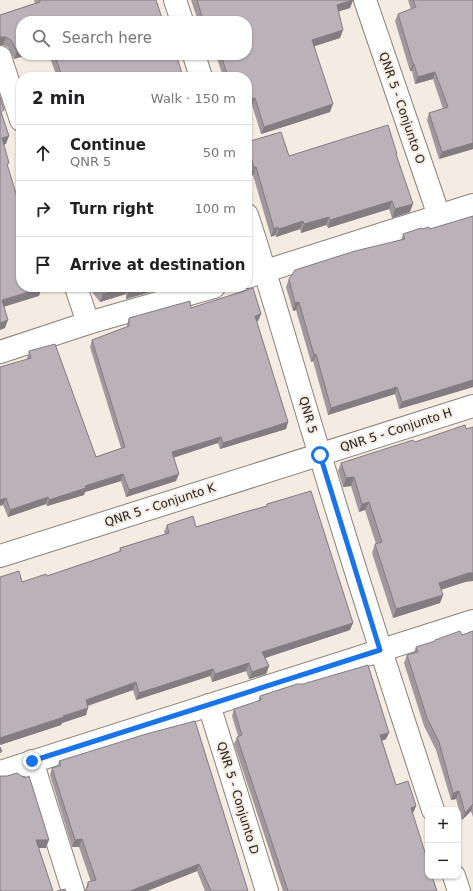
<!DOCTYPE html>
<meta charset="utf-8">
<style>
body{margin:0;font-family:"DejaVu Sans",sans-serif;background:#f6f6f6;color:#202124}
.controls{position:absolute;right:12px;bottom:12px;display:grid;overflow:hidden;border-radius:8px;box-shadow:0 1px 3px #0004}
.controls button{width:36px;height:36px;display:grid;place-items:center;padding:0;border:0;border-bottom:1px solid #e0e0e0;background:#fff;color:#202124;font:20px sans-serif}
.stop{position:absolute;width:12px;height:12px;margin:-9px;border:3px solid #1a73e8;border-radius:50%;background:#fff}
.stop.end{background:#1a73e8;border-color:#fff;box-shadow:0 1px 4px #0008}
.list{margin:0;padding:0;list-style:none}
h2{display:flex;justify-content:space-between;align-items:center;height:52px;margin:0;padding:0 16px;font-size:17px}
h2 small{font-size:13px;font-weight:400;color:#757577}
.list li{display:grid;grid-template-columns:26px 1fr auto;gap:12px;align-items:center;box-sizing:border-box;height:56px;padding:0 16px;border-top:1px solid #e0e0e0}
.list b{display:block;font-size:15px;white-space:nowrap}
.list p{margin:0;font-size:13px;white-space:nowrap;color:#757577}
.list em{font-size:13px;font-style:normal;color:#757577}
.icon{flex:none;width:22px;height:22px;fill:none;stroke:currentColor;stroke-width:2;stroke-linecap:round;stroke-linejoin:round}
.map{position:relative;flex:none;width:473px;height:891px;overflow:hidden}
.search{position:absolute;background:#fff;box-shadow:0 1px 3px #0004;left:16px;top:16px;width:236px;height:44px;display:flex;align-items:center;gap:10px;box-sizing:border-box;padding:0 14px;border-radius:16px;color:#757577;font-size:15px}
.panel{position:absolute;background:#fff;box-shadow:0 1px 3px #0004;left:16px;top:72px;width:236px;height:220px;border-radius:16px}
.map>svg:first-child{display:block}
</style>
<div class="map">
<svg width="473" height="891" viewBox="0 0 473 891">
<rect width="100%" height="100%" fill="#f4ebe2"/>
<g fill="none" stroke-linecap="round" stroke-linejoin="round">
<g stroke="#8a827a" stroke-width="24">
<g id="street">
<path d="M175,0L182,21"/>
<path d="M365,0L439,216"/>
<path d="M194,55L201,77"/>
<path d="M0,57L21,120"/>
<path d="M247,215C273,294 295,375 320,455C356,574 394,692 433,810"/>
<path d="M247,277L473,205"/>
<path d="M76,287L88,323"/>
<path d="M0,352L88,323L214,287"/>
<path d="M0,556L473,406"/>
<path d="M209,705L267,891"/>
<path d="M32,761L73,891"/>
<path d="M0,772L473,621"/>
<path d="M454,876L459,891"/>
</g>
</g>
<use href="#street" stroke="#fff" stroke-width="22"/>
</g>
<g fill="#a1989e">
<path d="M34,0H156L21,21V55H27L14,59L8,47L3,45L0,15L35,3Z"/>
<path d="M191,0H353L350,8L338,11L340,38L314,46L330,112L261,134L252,105L247,107V77H223L216,55H247V21H198Z"/>
<path d="M408,0H473V149L439,159L427,120L429,113L443,109L433,79L415,84L412,71H410L395,21L398,14L411,9Z"/>
<path d="M49,55H183L182,57L179,58L178,61L183,77H57Z"/>
<path d="M247,142L289,156L397,154L396,156L410,212L392,218L389,209L328,228L326,225L301,233L300,229L276,237L275,235L271,237L253,175L251,176L247,162Z"/>
<path d="M473,216V387L399,409L395,394L328,415L313,361L311,362L296,310L293,311L286,287L289,279L401,240L403,234L422,229H430Z"/>
<path d="M90,287H168L126,299V294L100,302L91,291Z"/>
<path d="M191,308L261,314L258,321H256L288,422L286,429L220,449L218,443L173,458L176,481L126,497L121,481L85,492L84,495L47,506L46,504L8,517L3,505L27,359V358L29,351L96,457L121,448L90,347L92,340L127,327V325L129,318Z"/>
<path d="M341,463L465,582L441,590L443,595L440,603L393,618L372,553L375,544H376L365,510L359,512L351,486L343,487L338,471Z"/>
<path d="M267,504L350,630L265,658L269,666L266,674L249,679L246,671L212,682L210,676L136,700L133,690L88,706L86,715L62,723L61,725L0,745V577L22,582L47,576L119,552L120,548L165,534L164,532L167,525L196,527L266,506Z"/>
<path d="M473,631V817L471,811L462,820L456,799L451,800L436,750L424,726L404,663L407,655L413,653L416,647L434,642L435,640L462,635Z"/>
<path d="M260,696L386,739L382,741L396,785L416,806L413,813H412L437,891H283L234,744L237,737L238,736L232,716L234,709L258,701Z"/>
<path d="M59,761L248,891H205L197,871L147,891H85L88,882H91L79,847H72L50,775L52,768L58,766Z"/>
</g>
<g fill="#837c81">
<path d="M353,0L350,8L334,13L337,5Z"/>
<path d="M343,30L340,38L309,48L312,40Z"/>
<path d="M0,37H6L3,45H0Z"/>
<path d="M21,50V55H27L14,59L17,51Z"/>
<path d="M177,55H183L182,57L179,58L177,63Z"/>
<path d="M413,64H414L412,71H410Z"/>
<path d="M435,72L433,79L415,84L418,77Z"/>
<path d="M255,98L252,105L247,107V100Z"/>
<path d="M333,104L330,112L261,134L264,127Z"/>
<path d="M9,136L6,144L0,146L2,138Z"/>
<path d="M473,143V149L439,159L442,152Z"/>
<path d="M256,167L253,175L251,176L254,168Z"/>
<path d="M392,201L389,209L328,228L330,220Z"/>
<path d="M413,204L410,212L392,218L395,209Z"/>
<path d="M329,217L326,225L301,233L304,224Z"/>
<path d="M303,221L300,229L276,237L279,229Z"/>
<path d="M278,227L275,235L271,237L274,229Z"/>
<path d="M125,287H129L126,294L100,302L103,294Z"/>
<path d="M144,287H168L126,299L129,291Z"/>
<path d="M42,288L39,296L0,308L2,300Z"/>
<path d="M299,302L296,310L293,311L295,303Z"/>
<path d="M261,314L258,321L252,323L255,316Z"/>
<path d="M8,320L5,328L0,330V323Z"/>
<path d="M316,354L313,361L311,362L314,355Z"/>
<path d="M473,380V387L399,409L402,402Z"/>
<path d="M397,387L395,394L328,415L331,408Z"/>
<path d="M288,422L286,429L220,449L223,443Z"/>
<path d="M221,437L218,443L169,459L172,452Z"/>
<path d="M123,474L121,481L85,492L84,495L47,506L49,500L85,486Z"/>
<path d="M179,474L176,481L126,497L129,490Z"/>
<path d="M354,477L351,486L343,487L346,478Z"/>
<path d="M48,497L46,504L8,517L10,510Z"/>
<path d="M6,498L3,505L0,506V500Z"/>
<path d="M369,502L365,510L359,512L362,504Z"/>
<path d="M468,573H473V581L465,582L436,591L439,583Z"/>
<path d="M443,595L440,603L393,618L396,609Z"/>
<path d="M353,623L350,630L259,660L262,652Z"/>
<path d="M249,663L246,671L212,682L215,674Z"/>
<path d="M269,666L266,674L249,679L252,672Z"/>
<path d="M213,669L210,676L136,700L139,693Z"/>
<path d="M136,682L133,690L83,707L86,700Z"/>
<path d="M88,708L86,715L62,723L61,725L0,745V738Z"/>
<path d="M389,733L386,739L377,742L380,735Z"/>
<path d="M459,791L456,799L451,800L453,793Z"/>
<path d="M473,804L471,811L462,820L465,813Z"/>
<path d="M416,806L413,813L408,815L411,808Z"/>
<path d="M82,839L79,847H72L75,840Z"/>
<path d="M36,840H49L46,848H34Z"/>
<path d="M199,864L197,871L147,891H130Z"/>
</g>
<g fill="#bbb1b8" stroke="#837c81">
<path d="M40,0H156L163,21H21V50L17,51L11,40L6,37H0V15L40,2Z"/>
<path d="M197,0H353L337,5L343,30L312,40L333,104L264,127L255,98L247,100V77H228L221,55H247V21H201L203,20Z"/>
<path d="M413,0H473V143L442,152L429,113L448,107L435,72L418,77L414,64H413L398,14L416,7Z"/>
<path d="M55,55H180V56L177,57L183,77H62Z"/>
<path d="M0,97L4,110L1,112L9,136L2,138L9,163L7,164L21,210V287H42V288L2,300L8,320L0,323Z"/>
<path d="M388,125L397,154H396L413,204L395,209L392,201L330,220L329,217L304,224L303,221L279,229L278,227L274,229L256,167L254,168L247,142L281,132L289,156Z"/>
<path d="M473,216V380L402,402L397,387L331,408L316,354L314,355L299,302L295,303L289,279L295,270L355,251L405,239L403,234L421,228L422,229L429,227L430,229Z"/>
<path d="M97,287H125L103,294Z"/>
<path d="M129,287H144L129,291Z"/>
<path d="M253,288L261,314L255,316L288,422L223,443L221,437L172,452L179,474L129,490L123,474L85,486L86,488L49,500L48,497L10,510L6,498L0,500V367L31,358L29,351L55,344L96,457L125,447L92,340L129,326V318L190,301L191,308Z"/>
<path d="M465,425L466,429L473,427V573H468L439,583L443,595L396,609L375,544L382,542L369,502L362,504L354,477L346,478L341,463L413,440L415,442Z"/>
<path d="M311,491L353,623L262,652L269,666L252,672L249,663L215,674L213,669L139,693L136,682L86,700L88,708L63,716L64,717L0,738V577L19,571L22,582L46,574L47,576L121,551L120,548L169,533L167,525L193,516L196,527L245,512L267,506V504Z"/>
<path d="M460,631L462,635L473,631V804L465,813L459,791L453,793L439,742L427,718L407,655L418,652L416,647L435,641V640Z"/>
<path d="M368,665L389,733L380,735L396,785L408,781L416,806L411,808L428,862V876H432L437,891H288L237,737L242,735L234,709L261,700L260,696L297,684H303Z"/>
<path d="M195,721L248,891H211L199,864L130,891H85L88,886V882L96,880L82,839L75,840L52,768L61,765L59,761L146,734Z"/>
<path d="M0,747L2,751L0,753Z"/>
<path d="M17,773L25,778L29,776L49,840H36L53,891H0V776H7Z"/>
<path d="M65,889L66,891H57Z"/>
</g>
<g fill="none" stroke-linecap="round" stroke-linejoin="round">
<path stroke="#1a73e8" stroke-width="5" d="M32,761L380,650L320,455"/>
</g>
<g text-anchor="middle" stroke-width="4" stroke-linejoin="round" paint-order="stroke">
<g font-size="12" fill="#24211e" stroke="#f4ebe2">
<text transform="translate(402 108) rotate(71)" y="4">QNR 5 - Conjunto O</text>
<text transform="translate(308 415) rotate(74)" y="4">QNR 5</text>
<text transform="translate(396 430) rotate(-18)" y="4">QNR 5 - Conjunto H</text>
<text transform="translate(160 505) rotate(-18)" y="4">QNR 5 - Conjunto K</text>
<text transform="translate(238 798) rotate(73)" y="4">QNR 5 - Conjunto D</text>
</g>
</g>
</svg>
<div class="controls">
<button>+</button>
<button>−</button>
</div>
<div class="stop" style="left:320px;top:455px"></div>
<div class="stop end" style="left:32px;top:761px"></div>
<div class="search"><svg class="icon" aria-label="search" viewBox="0 0 24 24"><circle cx="10" cy="10" r="6"/><path d="M15 15l6 6"/></svg>Search here</div>
<section class="panel">
<h2>2 min<small>Walk · 150 m</small></h2>
<ul class="list">
<li><svg class="icon" aria-label="ahead" viewBox="0 0 24 24"><path d="M12 20V5M6 11l6-6 6 6"/></svg><div><b>Continue</b><p>QNR 5</p></div><em>50 m</em></li>
<li><svg class="icon" aria-label="right" viewBox="0 0 24 24"><path d="M7 20v-9h11M14 6l5 5-5 5"/></svg><div><b>Turn right</b></div><em>100 m</em></li>
<li><svg class="icon" aria-label="arrive" viewBox="0 0 24 24"><path d="M6 21V4h12l-3 4 3 4H6"/></svg><div><b>Arrive at destination</b></div></li>
</ul>
</section>
</div>
